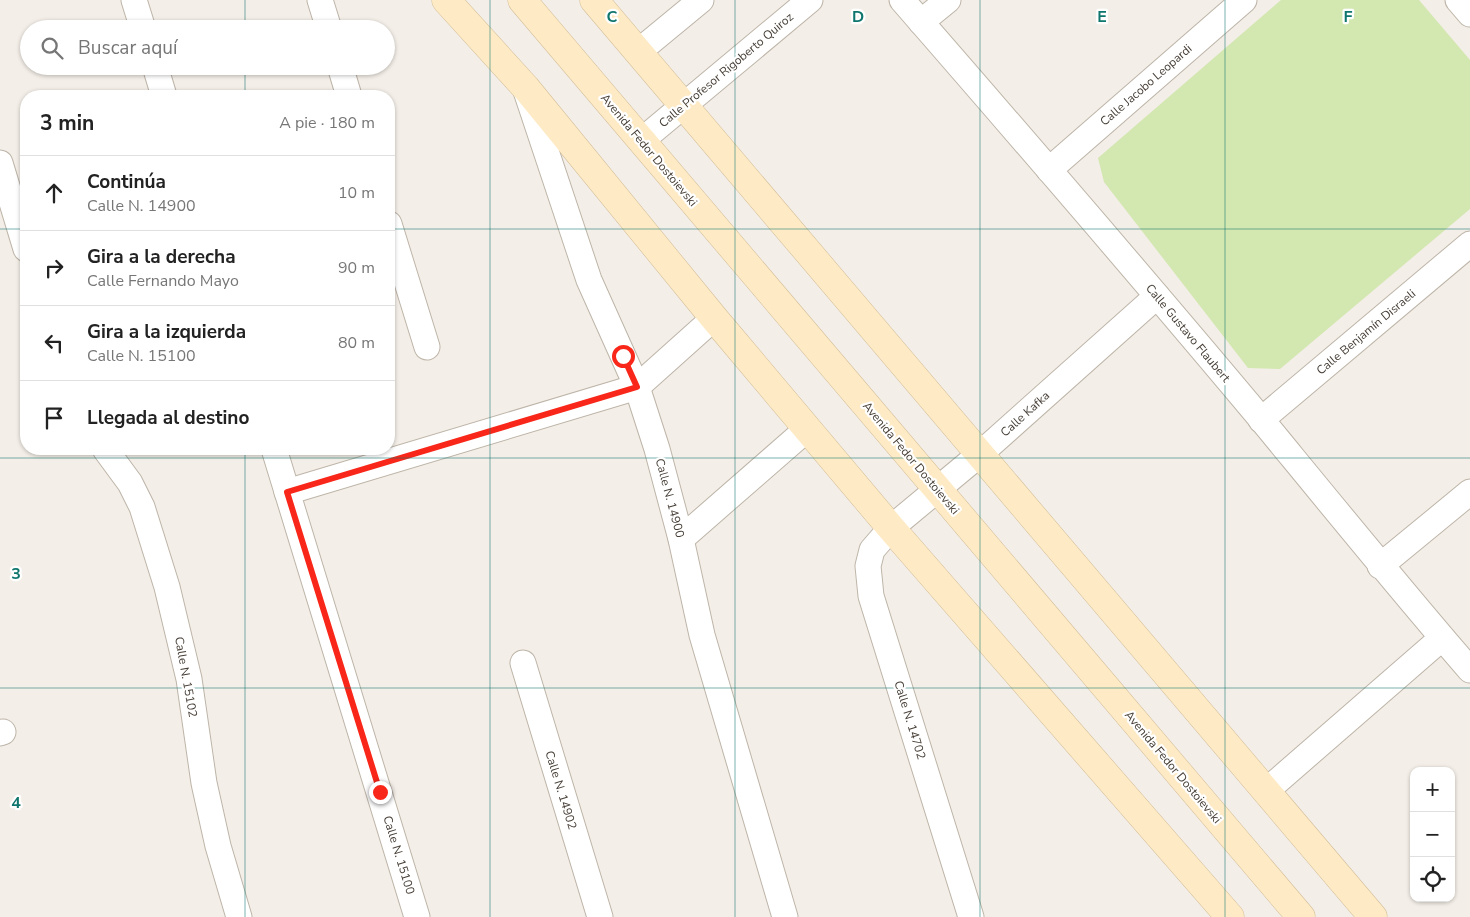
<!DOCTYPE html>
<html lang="es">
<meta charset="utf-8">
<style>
body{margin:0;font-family:"Nunito Sans",sans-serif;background:#f6f6f6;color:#222}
.controls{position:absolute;right:15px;bottom:15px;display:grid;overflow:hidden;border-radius:10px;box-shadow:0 1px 4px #0004}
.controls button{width:45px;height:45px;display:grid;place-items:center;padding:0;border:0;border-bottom:1px solid #e0e0e0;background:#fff;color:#222;font:25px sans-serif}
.stop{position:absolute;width:15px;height:15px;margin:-11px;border:4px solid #f82719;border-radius:50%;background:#fff}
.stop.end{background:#f82719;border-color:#fff;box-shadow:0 1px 5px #0008}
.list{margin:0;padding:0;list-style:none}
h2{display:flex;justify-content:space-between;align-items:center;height:65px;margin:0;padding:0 20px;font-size:21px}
h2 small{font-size:16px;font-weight:400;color:#767676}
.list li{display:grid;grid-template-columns:32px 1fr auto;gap:15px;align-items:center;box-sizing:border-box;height:75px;padding:0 20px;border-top:1px solid #e0e0e0}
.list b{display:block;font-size:19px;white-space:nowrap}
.list p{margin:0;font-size:16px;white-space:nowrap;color:#767676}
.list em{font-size:16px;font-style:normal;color:#767676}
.icon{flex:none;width:28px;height:28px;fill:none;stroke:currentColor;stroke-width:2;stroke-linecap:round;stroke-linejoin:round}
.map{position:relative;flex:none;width:1470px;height:917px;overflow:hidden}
.search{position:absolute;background:#fff;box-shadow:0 1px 4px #0004;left:20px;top:20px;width:375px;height:55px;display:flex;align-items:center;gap:12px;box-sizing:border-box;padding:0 18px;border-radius:28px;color:#767676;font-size:19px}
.panel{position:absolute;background:#fff;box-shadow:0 1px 4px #0004;left:20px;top:90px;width:375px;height:365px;border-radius:20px}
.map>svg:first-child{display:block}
</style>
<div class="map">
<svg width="1470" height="917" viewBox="0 0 1470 917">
<rect width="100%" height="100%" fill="#f3eee7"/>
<path fill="#d3e7b0" d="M1281,0H1419L1470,60V209L1280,369L1248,368L1104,182L1098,158Z"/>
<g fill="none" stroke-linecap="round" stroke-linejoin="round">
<g stroke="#beb5a9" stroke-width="27">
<g id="street">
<path d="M134,0L143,29"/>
<path d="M320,0L329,29"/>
<path d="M902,0C1023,139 1143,278 1261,419C1330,503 1399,588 1470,670"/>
<path d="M1458,0L1470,14"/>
<path d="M921,22L948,0"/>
<path d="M638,52L701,0"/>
<path d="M155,66L164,96"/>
<path d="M340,66L349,96"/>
<path d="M526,91L589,280L637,387L657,449L681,539L702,635L785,917"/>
<path d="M641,141L810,0"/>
<path d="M0,163L26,249"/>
<path d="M1049,170L1244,0"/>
<path d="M389,224L427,347"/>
<path d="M1261,420L1470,244"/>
<path d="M105,449L130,483L142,507L167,587L189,679L204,783L218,846L239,917"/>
<path d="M274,449L417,917"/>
<path d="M287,492L637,387L714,318"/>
<path d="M681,539L807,429"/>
<path d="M1380,566L1470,492"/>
<path d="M523,663L600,917"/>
<path d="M0,733L3,732"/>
<path d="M1266,791L1442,638"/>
<path d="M971,917L871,596L868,566L872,550L891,528L980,454L1157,296"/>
</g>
</g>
<g stroke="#d3bd97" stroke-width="29">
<g id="secondary">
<path d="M446,0L526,88L714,318L891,528L1230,917"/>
<path d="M522,0L1301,917"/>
<path d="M594,0L1373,917"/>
</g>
</g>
<use href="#street" stroke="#fff" stroke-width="25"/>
<use href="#secondary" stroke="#feebc6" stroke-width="28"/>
</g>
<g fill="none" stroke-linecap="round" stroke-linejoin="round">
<path stroke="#f82719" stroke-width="6" d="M380,792L287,492L637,387L623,356"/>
</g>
<path fill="none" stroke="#0f766e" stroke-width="1" stroke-opacity="0.55" d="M245,0V29M490,0V917M735,0V917M980,0V917M1225,0V917M245,66V96M0,229H26M389,229H1470M245,449V917M0,458H1470M0,688H1470"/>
<g text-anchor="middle" stroke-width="4.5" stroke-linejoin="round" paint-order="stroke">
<g font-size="12" fill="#463e36" stroke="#fff">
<text transform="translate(726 70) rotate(-40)" y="4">Calle Profesor Rigoberto Quiroz</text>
<text transform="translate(1146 85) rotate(-41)" y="4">Calle Jacobo Leopardi</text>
<text transform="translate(649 150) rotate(50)" y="4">Avenida Fedor Dostoievski</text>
<text transform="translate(1366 332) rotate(-40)" y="4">Calle Benjamín Disraeli</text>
<text transform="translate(1188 333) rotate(50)" y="4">Calle Gustavo Flaubert</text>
<text transform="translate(1025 414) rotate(-42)" y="4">Calle Kafka</text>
<text transform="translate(911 458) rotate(50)" y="4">Avenida Fedor Dostoievski</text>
<text transform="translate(670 498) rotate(75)" y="4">Calle N. 14900</text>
<text transform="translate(186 677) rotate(80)" y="4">Calle N. 15102</text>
<text transform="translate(910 720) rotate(73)" y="4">Calle N. 14702</text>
<text transform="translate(1173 767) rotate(50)" y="4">Avenida Fedor Dostoievski</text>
<text transform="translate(561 790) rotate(73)" y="4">Calle N. 14902</text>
<text transform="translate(399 855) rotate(73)" y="4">Calle N. 15100</text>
</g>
</g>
<g font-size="16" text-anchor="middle" font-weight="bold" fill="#0f766e" stroke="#fff" stroke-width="4.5" stroke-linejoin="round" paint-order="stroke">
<text x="612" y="22">C</text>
<text x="858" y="22">D</text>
<text x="1102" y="22">E</text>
<text x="1348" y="22">F</text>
<text x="16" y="579">3</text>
<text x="16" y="808">4</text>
</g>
</svg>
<div class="controls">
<button>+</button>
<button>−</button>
<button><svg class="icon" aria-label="locate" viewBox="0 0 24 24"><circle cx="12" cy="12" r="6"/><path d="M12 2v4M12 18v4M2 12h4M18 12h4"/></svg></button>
</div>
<div class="stop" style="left:623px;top:356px"></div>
<div class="stop end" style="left:380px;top:792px"></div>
<div class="search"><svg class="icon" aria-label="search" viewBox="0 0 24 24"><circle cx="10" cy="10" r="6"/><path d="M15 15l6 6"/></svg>Buscar aquí</div>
<section class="panel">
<h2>3 min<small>A pie · 180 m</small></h2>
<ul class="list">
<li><svg class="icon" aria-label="ahead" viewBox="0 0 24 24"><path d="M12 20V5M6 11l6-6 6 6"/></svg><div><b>Continúa</b><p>Calle N. 14900</p></div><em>10 m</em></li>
<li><svg class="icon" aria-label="right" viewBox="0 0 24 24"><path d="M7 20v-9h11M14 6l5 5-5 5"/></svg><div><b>Gira a la derecha</b><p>Calle Fernando Mayo</p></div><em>90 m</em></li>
<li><svg class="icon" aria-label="left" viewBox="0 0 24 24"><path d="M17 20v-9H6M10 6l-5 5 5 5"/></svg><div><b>Gira a la izquierda</b><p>Calle N. 15100</p></div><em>80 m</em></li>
<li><svg class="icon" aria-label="arrive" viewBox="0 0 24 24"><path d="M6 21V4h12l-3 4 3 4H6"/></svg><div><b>Llegada al destino</b></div></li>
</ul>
</section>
</div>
